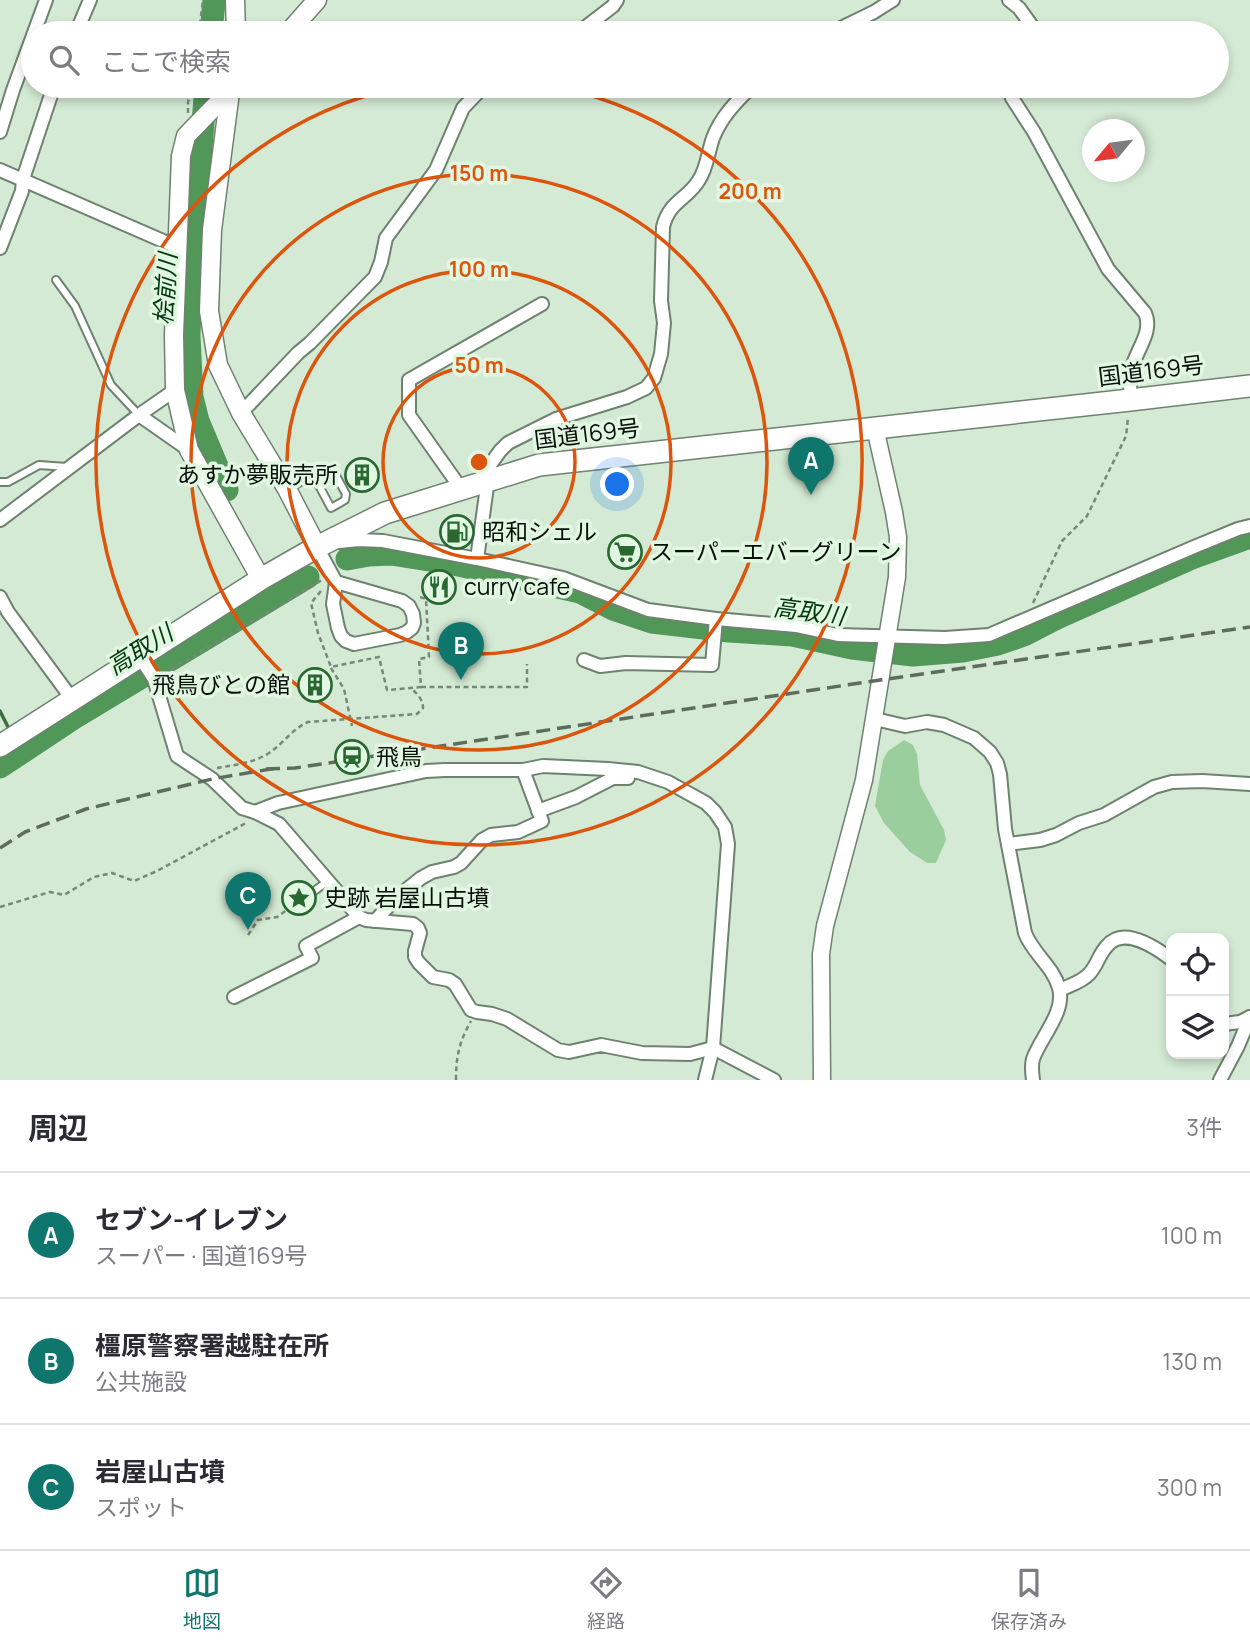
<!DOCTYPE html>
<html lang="ja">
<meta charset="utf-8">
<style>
body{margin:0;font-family:Manrope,"Noto Sans JP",sans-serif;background:#f7f7f7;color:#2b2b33}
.controls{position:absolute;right:21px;bottom:21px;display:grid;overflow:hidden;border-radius:14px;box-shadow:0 4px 10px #0003}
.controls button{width:63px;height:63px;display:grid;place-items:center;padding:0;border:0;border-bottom:2px solid #e1e1e2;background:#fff;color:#2b2b33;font:35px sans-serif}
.compass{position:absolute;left:1082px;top:119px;width:63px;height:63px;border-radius:50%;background:#fff;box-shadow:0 4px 10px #0003;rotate:241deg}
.you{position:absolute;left:618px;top:485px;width:24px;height:24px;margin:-18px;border:5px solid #fff;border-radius:50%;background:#1a73e8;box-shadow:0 0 0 10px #1a73e833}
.badge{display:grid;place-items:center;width:46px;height:46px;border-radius:50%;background:#0f766e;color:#fff;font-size:23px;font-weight:700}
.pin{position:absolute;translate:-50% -58px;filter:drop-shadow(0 2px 4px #0008)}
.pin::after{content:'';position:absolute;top:37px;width:24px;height:21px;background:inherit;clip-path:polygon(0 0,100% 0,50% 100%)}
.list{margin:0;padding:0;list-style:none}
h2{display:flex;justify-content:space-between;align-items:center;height:91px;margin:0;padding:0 28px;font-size:30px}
h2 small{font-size:23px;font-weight:400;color:#7c7c81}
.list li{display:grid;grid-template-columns:46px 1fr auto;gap:21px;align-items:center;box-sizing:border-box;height:126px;padding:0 28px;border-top:2px solid #e1e1e2}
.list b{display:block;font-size:26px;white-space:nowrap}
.list p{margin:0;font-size:23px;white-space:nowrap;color:#7c7c81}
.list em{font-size:23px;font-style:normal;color:#7c7c81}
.icon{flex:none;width:38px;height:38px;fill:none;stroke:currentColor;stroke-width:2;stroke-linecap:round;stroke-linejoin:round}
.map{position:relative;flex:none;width:1250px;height:1080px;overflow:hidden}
.search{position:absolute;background:#fff;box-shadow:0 4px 10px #0003;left:21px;right:21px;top:21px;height:77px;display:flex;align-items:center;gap:18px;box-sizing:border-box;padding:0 24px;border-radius:38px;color:#7c7c81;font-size:26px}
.sheet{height:469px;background:#fff}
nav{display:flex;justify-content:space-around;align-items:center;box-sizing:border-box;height:98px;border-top:2px solid #e1e1e2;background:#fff;font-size:19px;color:#7c7c81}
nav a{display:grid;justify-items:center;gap:4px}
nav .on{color:#0f766e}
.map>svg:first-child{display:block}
</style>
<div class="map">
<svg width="1250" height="1080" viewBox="0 0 1250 1080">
<rect width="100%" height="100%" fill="#d4ead4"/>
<path fill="#9ace9c" d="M904,740L913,745L917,754L920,785L944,830L946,840L936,863H927L910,852L884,823L875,806L883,760L888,751Z"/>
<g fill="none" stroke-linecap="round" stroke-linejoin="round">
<g stroke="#3b6e40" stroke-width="3.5">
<path d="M0,711L10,731"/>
<path d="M17,744L22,753"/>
</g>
<g stroke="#519758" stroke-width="23">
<path d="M211,33L214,1"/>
<path d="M206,86L191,271L189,336L192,397L198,421L227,490"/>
<path d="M347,559L369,555L391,554L454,564L580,592L613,609L652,622L729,631L792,635L852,648L913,655L963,651L998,644L1024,635L1057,618L1192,558L1250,537"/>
<path d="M0,767L74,718L308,577"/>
</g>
<g stroke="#6e826f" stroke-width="10">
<g id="service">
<path d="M56,280L75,306L111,385L139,415"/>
<path d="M0,482H8L39,465L67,467"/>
<path d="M289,488L306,479L316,480L334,472L346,494L345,500L331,508L316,480"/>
<path d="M302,900L328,881"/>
</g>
</g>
<g stroke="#6e826f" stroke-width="16">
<g id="minor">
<path d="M1009,0L1019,8L1037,33"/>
<path d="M76,33L90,0"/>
<path d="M578,33L613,6L617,0"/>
<path d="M831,33L874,12L893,0"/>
<path d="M1020,86L1012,98L1034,132L1108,269L1145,313C1154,333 1134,352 1131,372C1129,381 1131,391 1130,400"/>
<path d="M0,132L13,90L46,0"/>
<path d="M0,170L177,247"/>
<path d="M0,248L22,191L23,179L54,86"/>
<path d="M241,413L298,353L310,343L375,277L381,262L386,238L436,170L463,108L484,86"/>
<path d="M139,415L189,450"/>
<path d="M459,489L455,480L409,415V380L542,304"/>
<path d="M0,520L139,415L175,390"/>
<path d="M339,542L359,540L383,541L477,559L563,578L648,610L716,619L796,626L838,635L945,638L989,635L1194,547L1238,529L1250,526"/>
<path d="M321,546L317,547L336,582L333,604L338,628L341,636L346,641L354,644L400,635L407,632L412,628L414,623L413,614L409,606L402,601L336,582"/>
<path d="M477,559L490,465L500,451L508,443L556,419L627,397L646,388L654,378L661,354L664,323L661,301L663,227C669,201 687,200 699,180C707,168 708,152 713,138C721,117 736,102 752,86"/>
<path d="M0,597L8,612L72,699"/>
<path d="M139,656L154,679L177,756L212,779L242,808L255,812L279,824L359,917L366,920L413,924L418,928L420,933L415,951V957L419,963L433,977L449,980L455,984L471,1010L477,1012L492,1014L507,1019L558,1050L569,1052L601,1045L642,1053L690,1054L713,1048L774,1080"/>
<path d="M584,660L600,666L626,663L712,665L716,619"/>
<path d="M875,719L905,726L927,722L944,725L974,738L990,752L997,763L1000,774L1005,829L1025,933C1033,954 1053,966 1059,988C1066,1012 1040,1038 1033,1059C1031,1066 1032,1072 1033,1080"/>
<path d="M538,811L576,797L613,778H628"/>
<path d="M255,812L278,803L426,771L445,770H523L543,766L608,769L638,772L668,782L706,803L715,812L725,827L728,844L713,1048L705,1080"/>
<path d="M1008,844L1040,840L1056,835L1079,823L1104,815L1154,787L1172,782L1202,781L1250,784"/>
<path d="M375,921L395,899L421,878L432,872L454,867L461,863L482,840L491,835L518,832L542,821L523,770"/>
<path d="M1060,990C1070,985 1082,982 1089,974C1097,966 1099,954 1107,946C1123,926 1155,947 1171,959"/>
<path d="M234,997L312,958L306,946L359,917"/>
<path d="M1224,1024L1240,1022L1250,1017"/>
<path d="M1220,1080L1238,1046L1250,1017"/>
</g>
</g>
<g stroke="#6e826f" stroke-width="19">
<path id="tertiary" d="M822,1080L821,954L825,926L864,780L897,577L898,537L894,512L875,428"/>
</g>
<g stroke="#6e826f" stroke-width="21">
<g id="secondary">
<path d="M235,0L236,33"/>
<path d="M288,33L317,0"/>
<path d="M230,92L212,230L209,311L218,365L241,413L287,489L317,547"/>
<path d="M229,96L215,106L186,136L181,156L174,335L175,390L189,450L261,579"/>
</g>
</g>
<g stroke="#6e826f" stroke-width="24">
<path id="trunk" d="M0,746L261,579L317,547L385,513L539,465L1130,400L1250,386"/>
</g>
<g stroke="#788778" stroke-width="2.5" stroke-dasharray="5 3.5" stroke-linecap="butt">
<path d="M199,33L203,0"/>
<path d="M188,113V102L193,86"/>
<path d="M321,591L311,603L318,633L331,667L379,657L387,690L421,687L419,659L429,657L426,599L417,596"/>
<path d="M1033,603L1062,541L1087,516L1126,436L1128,418"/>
<path d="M331,668L344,689L352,726"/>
<path d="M163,674L322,580"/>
<path d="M421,687H527V664"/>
<path d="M217,768C234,765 254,763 269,753C284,743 292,729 308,722L417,714L423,708C423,699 417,694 411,688"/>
<path d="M0,907L50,892L64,895L94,877L112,873L134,881L157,871L246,823"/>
<path d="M248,935L258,920L277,917L295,904"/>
<path d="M456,1080C456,1057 459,1042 471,1021"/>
</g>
<use href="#service" stroke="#fff" stroke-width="6"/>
<use href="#minor" stroke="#fff" stroke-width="12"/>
<use href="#tertiary" stroke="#fff" stroke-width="16"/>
<use href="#secondary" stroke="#fff" stroke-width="18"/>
<use href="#trunk" stroke="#fff" stroke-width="21"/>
<g stroke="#5e6c5e" stroke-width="3.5" stroke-dasharray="14 7" stroke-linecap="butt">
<path d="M266,769L295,768L880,680L1250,627"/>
<path d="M0,848L25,832L86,809L212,779L277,768"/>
</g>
</g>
<g fill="none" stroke="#dd550c" stroke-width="3.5">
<circle cx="479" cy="462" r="96"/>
<circle cx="479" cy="462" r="192"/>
<circle cx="479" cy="462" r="288"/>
<path d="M552 86A383 383 0 1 1 406 86"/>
</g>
<defs>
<g id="building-ring" transform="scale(1.75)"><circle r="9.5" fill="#e1f7e1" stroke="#296831" stroke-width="1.5"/><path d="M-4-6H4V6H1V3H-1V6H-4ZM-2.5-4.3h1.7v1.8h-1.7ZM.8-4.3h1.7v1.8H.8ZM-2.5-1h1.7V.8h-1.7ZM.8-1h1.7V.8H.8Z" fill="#296831"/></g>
<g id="fuel-ring" transform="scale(1.75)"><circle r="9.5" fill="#e1f7e1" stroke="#296831" stroke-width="1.5"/><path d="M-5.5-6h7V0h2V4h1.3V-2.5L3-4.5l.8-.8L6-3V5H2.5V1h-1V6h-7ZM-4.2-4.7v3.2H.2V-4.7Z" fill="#296831"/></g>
<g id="supermarket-ring" transform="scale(1.75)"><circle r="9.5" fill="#e1f7e1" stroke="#296831" stroke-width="1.5"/><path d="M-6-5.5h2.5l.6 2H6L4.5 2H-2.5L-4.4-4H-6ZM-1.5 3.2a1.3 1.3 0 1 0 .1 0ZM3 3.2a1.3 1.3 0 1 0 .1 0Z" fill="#296831"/></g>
<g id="restaurant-ring" transform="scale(1.75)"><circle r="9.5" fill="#e1f7e1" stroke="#296831" stroke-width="1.5"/><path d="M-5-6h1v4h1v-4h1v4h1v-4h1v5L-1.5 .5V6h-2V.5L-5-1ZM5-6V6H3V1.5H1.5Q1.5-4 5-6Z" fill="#296831"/></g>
<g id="station-ring" transform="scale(1.75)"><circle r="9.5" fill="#e1f7e1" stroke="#296831" stroke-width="1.5"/><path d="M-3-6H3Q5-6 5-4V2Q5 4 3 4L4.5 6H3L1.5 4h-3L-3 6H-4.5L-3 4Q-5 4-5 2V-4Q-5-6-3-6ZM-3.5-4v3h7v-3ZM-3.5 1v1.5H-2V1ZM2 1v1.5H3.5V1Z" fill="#296831"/></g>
<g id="sight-ring" transform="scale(1.75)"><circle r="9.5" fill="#e1f7e1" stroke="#296831" stroke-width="1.5"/><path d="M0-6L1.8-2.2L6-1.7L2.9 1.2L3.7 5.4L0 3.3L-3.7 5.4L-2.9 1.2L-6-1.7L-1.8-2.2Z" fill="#296831"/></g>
</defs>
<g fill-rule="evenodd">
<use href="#building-ring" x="362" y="475"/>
<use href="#fuel-ring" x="457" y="532"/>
<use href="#supermarket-ring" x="625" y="552"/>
<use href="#restaurant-ring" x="439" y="587"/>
<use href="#building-ring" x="315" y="685"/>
<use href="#station-ring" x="352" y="757"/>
<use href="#sight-ring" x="299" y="898"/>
</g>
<g text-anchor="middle" stroke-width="7" stroke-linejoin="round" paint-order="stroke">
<g font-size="23" fill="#070f08" stroke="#e1f7e1">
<text transform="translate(1151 371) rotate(-7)" y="8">国道169号</text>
<text transform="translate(587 434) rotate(-7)" y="8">国道169号</text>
</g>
<g font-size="23" fill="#070f08" stroke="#e1f7e1" text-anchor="start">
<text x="338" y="483" text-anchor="end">あすか夢販売所</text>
<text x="482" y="540">昭和シェル</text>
<text x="650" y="560">スーパーエバーグリーン</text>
<text x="464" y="595">curry cafe</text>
<text x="290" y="693" text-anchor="end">飛鳥びとの館</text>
<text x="376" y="765">飛鳥</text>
<text x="324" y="906">史跡 岩屋山古墳</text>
</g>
<g font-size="24" font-style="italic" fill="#02380d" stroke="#e1f7e1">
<text transform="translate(166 289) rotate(-86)" y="8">桧前川</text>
<text transform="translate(809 612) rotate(8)" y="8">高取川</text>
<text transform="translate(140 650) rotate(-32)" y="8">高取川</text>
</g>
</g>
<circle cx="479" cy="462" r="10" fill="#dd550c" stroke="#e1f7e1" stroke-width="3.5"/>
<g font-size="21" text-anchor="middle" font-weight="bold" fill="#dd550c" stroke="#e1f7e1" stroke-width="7" stroke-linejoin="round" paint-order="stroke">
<text x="479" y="181">150 m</text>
<text x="750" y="199">200 m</text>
<text x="479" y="277">100 m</text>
<text x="479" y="373">50 m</text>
</g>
</svg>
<div class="controls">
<button><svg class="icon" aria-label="locate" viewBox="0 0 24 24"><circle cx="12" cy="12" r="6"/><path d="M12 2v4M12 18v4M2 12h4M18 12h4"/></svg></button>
<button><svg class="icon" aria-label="layers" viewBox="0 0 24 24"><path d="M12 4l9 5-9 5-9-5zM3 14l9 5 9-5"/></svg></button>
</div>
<svg class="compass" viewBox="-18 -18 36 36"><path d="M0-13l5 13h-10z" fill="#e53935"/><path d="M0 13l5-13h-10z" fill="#7c7c81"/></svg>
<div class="you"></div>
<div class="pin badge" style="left:811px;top:495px">A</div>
<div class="pin badge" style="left:461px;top:680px">B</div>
<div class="pin badge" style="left:248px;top:930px">C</div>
<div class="search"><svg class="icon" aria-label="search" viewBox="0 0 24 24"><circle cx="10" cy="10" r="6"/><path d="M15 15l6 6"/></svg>ここで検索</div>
</div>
<section class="sheet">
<h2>周辺<small>3件</small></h2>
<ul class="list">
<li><span class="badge">A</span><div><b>セブン-イレブン</b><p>スーパー · 国道169号</p></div><em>100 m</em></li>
<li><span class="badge">B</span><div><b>橿原警察署越駐在所</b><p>公共施設</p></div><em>130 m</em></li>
<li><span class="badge">C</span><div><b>岩屋山古墳</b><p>スポット</p></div><em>300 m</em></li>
</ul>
</section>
<nav>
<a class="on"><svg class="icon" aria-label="map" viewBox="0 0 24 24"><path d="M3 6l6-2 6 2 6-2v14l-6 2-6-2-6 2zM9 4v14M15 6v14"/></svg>地図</a>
<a><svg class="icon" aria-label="directions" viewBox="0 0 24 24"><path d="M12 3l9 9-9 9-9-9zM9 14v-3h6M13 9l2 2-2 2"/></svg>経路</a>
<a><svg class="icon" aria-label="saved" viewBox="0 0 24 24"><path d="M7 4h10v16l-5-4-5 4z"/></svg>保存済み</a>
</nav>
